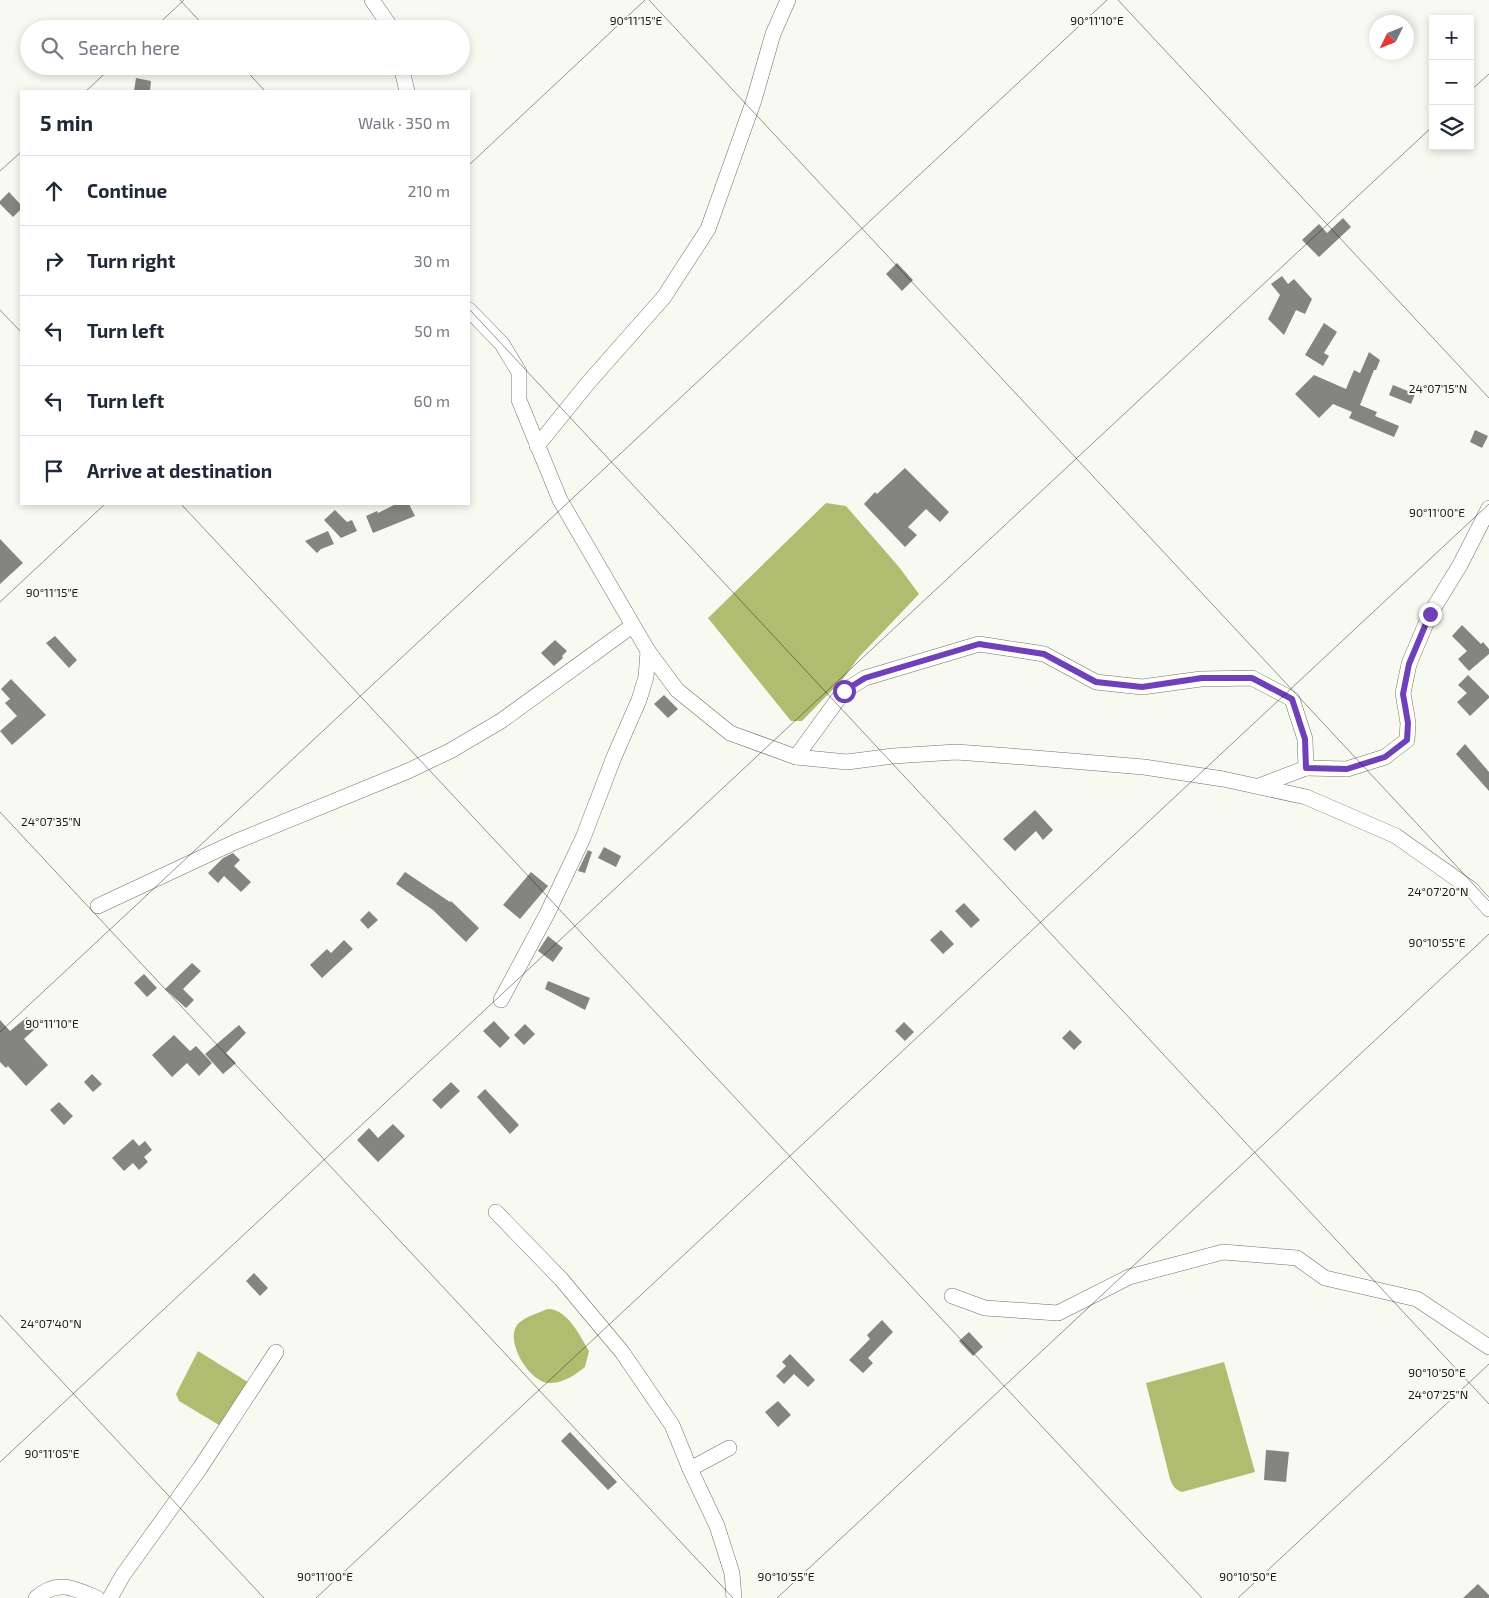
<!DOCTYPE html>
<meta charset="utf-8">
<style>
body{margin:0;font-family:"Exo 2",sans-serif;background:#f6f6f7;color:#1f2937}
.controls{position:absolute;right:15px;top:15px;display:grid;overflow:hidden;border-radius:0px;box-shadow:0 2px 8px #0003}
.controls button{width:45px;height:45px;display:grid;place-items:center;padding:0;border:0;border-bottom:1px solid #e0e1e3;background:#fff;color:#1f2937;font:25px sans-serif}
.compass{position:absolute;left:1369px;top:15px;width:45px;height:45px;border-radius:50%;background:#fff;box-shadow:0 2px 8px #0003;rotate:227deg}
.stop{position:absolute;width:15px;height:15px;margin:-11px;border:4px solid #6e41b9;border-radius:50%;background:#fff}
.stop.end{background:#6e41b9;border-color:#fff;box-shadow:0 1px 5px #0008}
.list{margin:0;padding:0;list-style:none}
h2{display:flex;justify-content:space-between;align-items:center;height:65px;margin:0;padding:0 20px;font-size:21px}
h2 small{font-size:16px;font-weight:400;color:#747a83}
.list li{display:grid;grid-template-columns:32px 1fr auto;gap:15px;align-items:center;box-sizing:border-box;height:70px;padding:0 20px;border-top:1px solid #e0e1e3}
.list b{display:block;font-size:19px;white-space:nowrap}
.list em{font-size:16px;font-style:normal;color:#747a83}
.icon{flex:none;width:28px;height:28px;fill:none;stroke:currentColor;stroke-width:2;stroke-linecap:round;stroke-linejoin:round}
.map{position:relative;flex:none;width:1489px;height:1598px;overflow:hidden}
.search{position:absolute;background:#fff;box-shadow:0 2px 8px #0003;left:20px;top:20px;width:450px;height:55px;display:flex;align-items:center;gap:12px;box-sizing:border-box;padding:0 18px;border-radius:28px;color:#747a83;font-size:19px}
.panel{position:absolute;background:#fff;box-shadow:0 2px 8px #0003;left:20px;top:90px;width:450px;height:415px;border-radius:0px}
.map>svg:first-child{display:block}
</style>
<div class="map">
<svg width="1489" height="1598" viewBox="0 0 1489 1598">
<rect width="100%" height="100%" fill="#f8faf2"/>
<g fill="#b0bd71">
<path d="M826,503L846,506L899,567L919,594L859,657L842,680L802,721H791L708,618Z"/>
<path d="M547,1309C567,1308 580,1336 589,1351L585,1367C576,1374 564,1383 551,1383C530,1385 501,1337 520,1322C527,1316 539,1313 547,1309Z"/>
<path d="M198,1351L251,1384L219,1425L179,1401L176,1394Z"/>
<path d="M1224,1362L1255,1472L1182,1492C1172,1489 1170,1480 1168,1471L1146,1383Z"/>
</g>
<g fill="#83857e">
<path d="M136,78L151,81L150,91H134Z"/>
<path d="M9,192L21,205V209L13,217L0,204V201Z"/>
<path d="M1343,218L1351,227L1319,257L1302,240L1319,224L1327,233Z"/>
<path d="M897,263L913,280L902,291L886,274Z"/>
<path d="M1282,276L1288,284L1294,279L1312,299L1305,314L1296,310L1284,335L1268,319L1280,295L1271,284Z"/>
<path d="M1324,323L1337,332L1324,353L1329,356L1323,366L1305,355Z"/>
<path d="M1369,352L1380,360L1376,370H1374L1360,405L1377,412L1375,416L1399,426L1394,437L1349,418L1352,412L1333,404L1319,418L1295,394L1314,375L1346,389L1354,370L1360,373Z"/>
<path d="M1393,385L1415,394L1411,404L1389,395Z"/>
<path d="M1475,430L1488,436L1482,448L1470,442Z"/>
<path d="M905,468L949,512L940,522L926,509L908,527L917,535L905,547L864,504L875,492L877,494Z"/>
<path d="M396,504H409L415,516L373,533L366,516L377,511L378,513Z"/>
<path d="M335,510L347,522L352,520L357,531L341,538L324,520Z"/>
<path d="M328,531L334,544L321,549L317,553L305,541Z"/>
<path d="M0,539L23,563L0,584Z"/>
<path d="M1462,625L1481,644L1483,642L1489,649V654L1469,671L1458,659L1467,651L1452,636Z"/>
<path d="M55,636L77,660L69,668L46,643Z"/>
<path d="M555,640L567,651L562,656L563,658L554,666L541,653Z"/>
<path d="M1468,675L1489,696V698L1470,716L1457,702L1467,693L1458,685Z"/>
<path d="M11,679L46,715L12,745L0,731L17,716L5,703L10,699L1,689Z"/>
<path d="M664,695L678,709L668,718L654,704Z"/>
<path d="M1465,744L1489,772V791L1456,754Z"/>
<path d="M1035,810L1053,830L1043,840L1036,831L1015,851L1003,839Z"/>
<path d="M604,847L621,856L616,867L598,858Z"/>
<path d="M588,850L592,852L585,873L578,871Z"/>
<path d="M233,853L240,860L234,866L251,882L241,892L224,876L218,883L208,873L223,858Z"/>
<path d="M405,872L450,902L451,901L479,928L466,942L433,910L396,884Z"/>
<path d="M531,872L548,886L520,919L503,905Z"/>
<path d="M964,903L980,920L971,928L955,911Z"/>
<path d="M369,911L378,920L368,929L360,920Z"/>
<path d="M941,930L954,944L943,954L930,940Z"/>
<path d="M548,936L563,948L553,962L538,951Z"/>
<path d="M344,940L353,949L322,978L310,965L327,949L331,953Z"/>
<path d="M192,963L201,971L183,989L194,1000L186,1008L165,989Z"/>
<path d="M144,974L157,988L147,997L134,983Z"/>
<path d="M548,981L590,998L585,1010L545,989Z"/>
<path d="M27,1017L37,1027L24,1039L48,1065L26,1086L8,1066L6,1068L0,1062V1020L10,1031Z"/>
<path d="M494,1021L510,1038L500,1048L483,1031Z"/>
<path d="M904,1022L914,1032L905,1041L895,1031Z"/>
<path d="M525,1024L535,1034L524,1045L514,1035Z"/>
<path d="M239,1025L246,1033L226,1053L236,1063L223,1074L205,1054Z"/>
<path d="M1070,1030L1082,1042L1074,1050L1062,1038Z"/>
<path d="M174,1035L190,1051L196,1046L212,1063L199,1076L187,1063L172,1077L152,1055Z"/>
<path d="M92,1074L102,1084L93,1092L84,1082Z"/>
<path d="M451,1082L460,1091L441,1109L432,1100Z"/>
<path d="M485,1089L519,1125L510,1134L477,1097Z"/>
<path d="M59,1102L73,1116L64,1125L50,1110Z"/>
<path d="M393,1124L405,1136L378,1162L357,1140L369,1128L378,1138Z"/>
<path d="M133,1139L139,1146L145,1141L152,1150L144,1157L148,1162L139,1170L133,1163L124,1171L112,1158Z"/>
<path d="M254,1273L268,1288L260,1296L246,1281Z"/>
<path d="M882,1320L893,1332L868,1358L873,1363L863,1373L849,1360L870,1339L867,1335Z"/>
<path d="M969,1332L983,1347L973,1356L959,1341Z"/>
<path d="M790,1354L815,1380L808,1387L794,1374L784,1384L776,1376L786,1366L782,1362Z"/>
<path d="M778,1401L791,1415L778,1427L765,1412Z"/>
<path d="M570,1432L617,1482L608,1490L561,1441Z"/>
<path d="M1266,1450L1289,1452L1286,1482L1264,1480Z"/>
<path d="M1478,1584L1489,1595V1598H1463Z"/>
</g>
<g fill="none" stroke-linecap="round" stroke-linejoin="round">
<g stroke="#71726b" stroke-width="16">
<g id="minor">
<path d="M372,0L392,29"/>
<path d="M401,66L407,91"/>
<path d="M469,310L502,344L519,372V400L560,500L648,651L677,690L730,733L796,757L847,762L893,756L956,752L1023,757L1144,767L1223,779L1306,797L1396,836L1471,889L1489,909"/>
<path d="M537,446L588,383L664,297L708,229L754,100L773,34L788,0"/>
<path d="M796,757L844,691L865,678L979,644L1044,654L1096,682L1142,687L1201,679L1252,678L1292,699L1305,739L1306,768L1259,786"/>
<path d="M1306,768L1347,769L1385,757L1407,740L1408,723L1403,693L1409,664L1430,614L1460,565L1489,508"/>
<path d="M98,906L235,842L408,771L450,751L501,721L632,626"/>
<path d="M501,1000L547,914L583,838L614,757L639,700L646,677L648,651"/>
<path d="M496,1212L561,1279L622,1352L672,1425L690,1469L729,1448"/>
<path d="M952,1296L985,1308L1058,1313L1129,1277L1223,1252L1297,1258L1325,1278L1417,1299L1489,1347"/>
<path d="M690,1469L717,1526L732,1573L734,1598"/>
<path d="M36,1598C57,1579 74,1588 97,1598"/>
<path d="M110,1598L123,1575L200,1468L276,1352"/>
</g>
</g>
<use href="#minor" stroke="#fff" stroke-width="15"/>
</g>
<g fill="none" stroke-linecap="round" stroke-linejoin="round">
<path stroke="#6e41b9" stroke-width="6" d="M844,691L865,678L979,644L1044,654L1096,682L1142,687L1202,678H1252L1292,699L1305,739L1306,768L1347,769L1385,757L1407,740L1408,723L1403,694L1409,664L1430,614"/>
</g>
<path fill="none" stroke="#171815" stroke-width="1" stroke-opacity="0.45" d="M180,0L207,29M649,0L1489,901M1118,0L1489,398M153,29L184,0M242,66L265,91M86,91L113,66M1470,91L1489,74M469,165L645,0M0,171L21,152M469,309L1489,1404M0,310L21,332M181,504L1202,1598M0,602L105,504M0,812L733,1598M0,1032L1107,0M0,1315L264,1598M0,1462L1433,126M316,1598L1489,504M777,1598L1489,934M1238,1598L1489,1364"/>
<g font-size="12" text-anchor="middle" fill="#171815" stroke="#f8faf2" stroke-width="4" stroke-linejoin="round" paint-order="stroke">
<text x="636" y="25">90°11'15"E</text>
<text x="1097" y="25">90°11'10"E</text>
<text x="1438" y="393">24°07'15"N</text>
<text x="1437" y="517">90°11'00"E</text>
<text x="52" y="597">90°11'15"E</text>
<text x="51" y="826">24°07'35"N</text>
<text x="1438" y="896">24°07'20"N</text>
<text x="1437" y="947">90°10'55"E</text>
<text x="52" y="1028">90°11'10"E</text>
<text x="51" y="1328">24°07'40"N</text>
<text x="1437" y="1377">90°10'50"E</text>
<text x="1438" y="1399">24°07'25"N</text>
<text x="52" y="1458">90°11'05"E</text>
<text x="325" y="1581">90°11'00"E</text>
<text x="786" y="1581">90°10'55"E</text>
<text x="1248" y="1581">90°10'50"E</text>
</g>
</svg>
<div class="controls">
<button>+</button>
<button>−</button>
<button><svg class="icon" aria-label="layers" viewBox="0 0 24 24"><path d="M12 4l9 5-9 5-9-5zM3 14l9 5 9-5"/></svg></button>
</div>
<svg class="compass" viewBox="-18 -18 36 36"><path d="M0-13l5 13h-10z" fill="#e53935"/><path d="M0 13l5-13h-10z" fill="#747a83"/></svg>
<div class="stop" style="left:844px;top:691px"></div>
<div class="stop end" style="left:1430px;top:614px"></div>
<div class="search"><svg class="icon" aria-label="search" viewBox="0 0 24 24"><circle cx="10" cy="10" r="6"/><path d="M15 15l6 6"/></svg>Search here</div>
<section class="panel">
<h2>5 min<small>Walk · 350 m</small></h2>
<ul class="list">
<li><svg class="icon" aria-label="ahead" viewBox="0 0 24 24"><path d="M12 20V5M6 11l6-6 6 6"/></svg><div><b>Continue</b></div><em>210 m</em></li>
<li><svg class="icon" aria-label="right" viewBox="0 0 24 24"><path d="M7 20v-9h11M14 6l5 5-5 5"/></svg><div><b>Turn right</b></div><em>30 m</em></li>
<li><svg class="icon" aria-label="left" viewBox="0 0 24 24"><path d="M17 20v-9H6M10 6l-5 5 5 5"/></svg><div><b>Turn left</b></div><em>50 m</em></li>
<li><svg class="icon" aria-label="left" viewBox="0 0 24 24"><path d="M17 20v-9H6M10 6l-5 5 5 5"/></svg><div><b>Turn left</b></div><em>60 m</em></li>
<li><svg class="icon" aria-label="arrive" viewBox="0 0 24 24"><path d="M6 21V4h12l-3 4 3 4H6"/></svg><div><b>Arrive at destination</b></div></li>
</ul>
</section>
</div>
